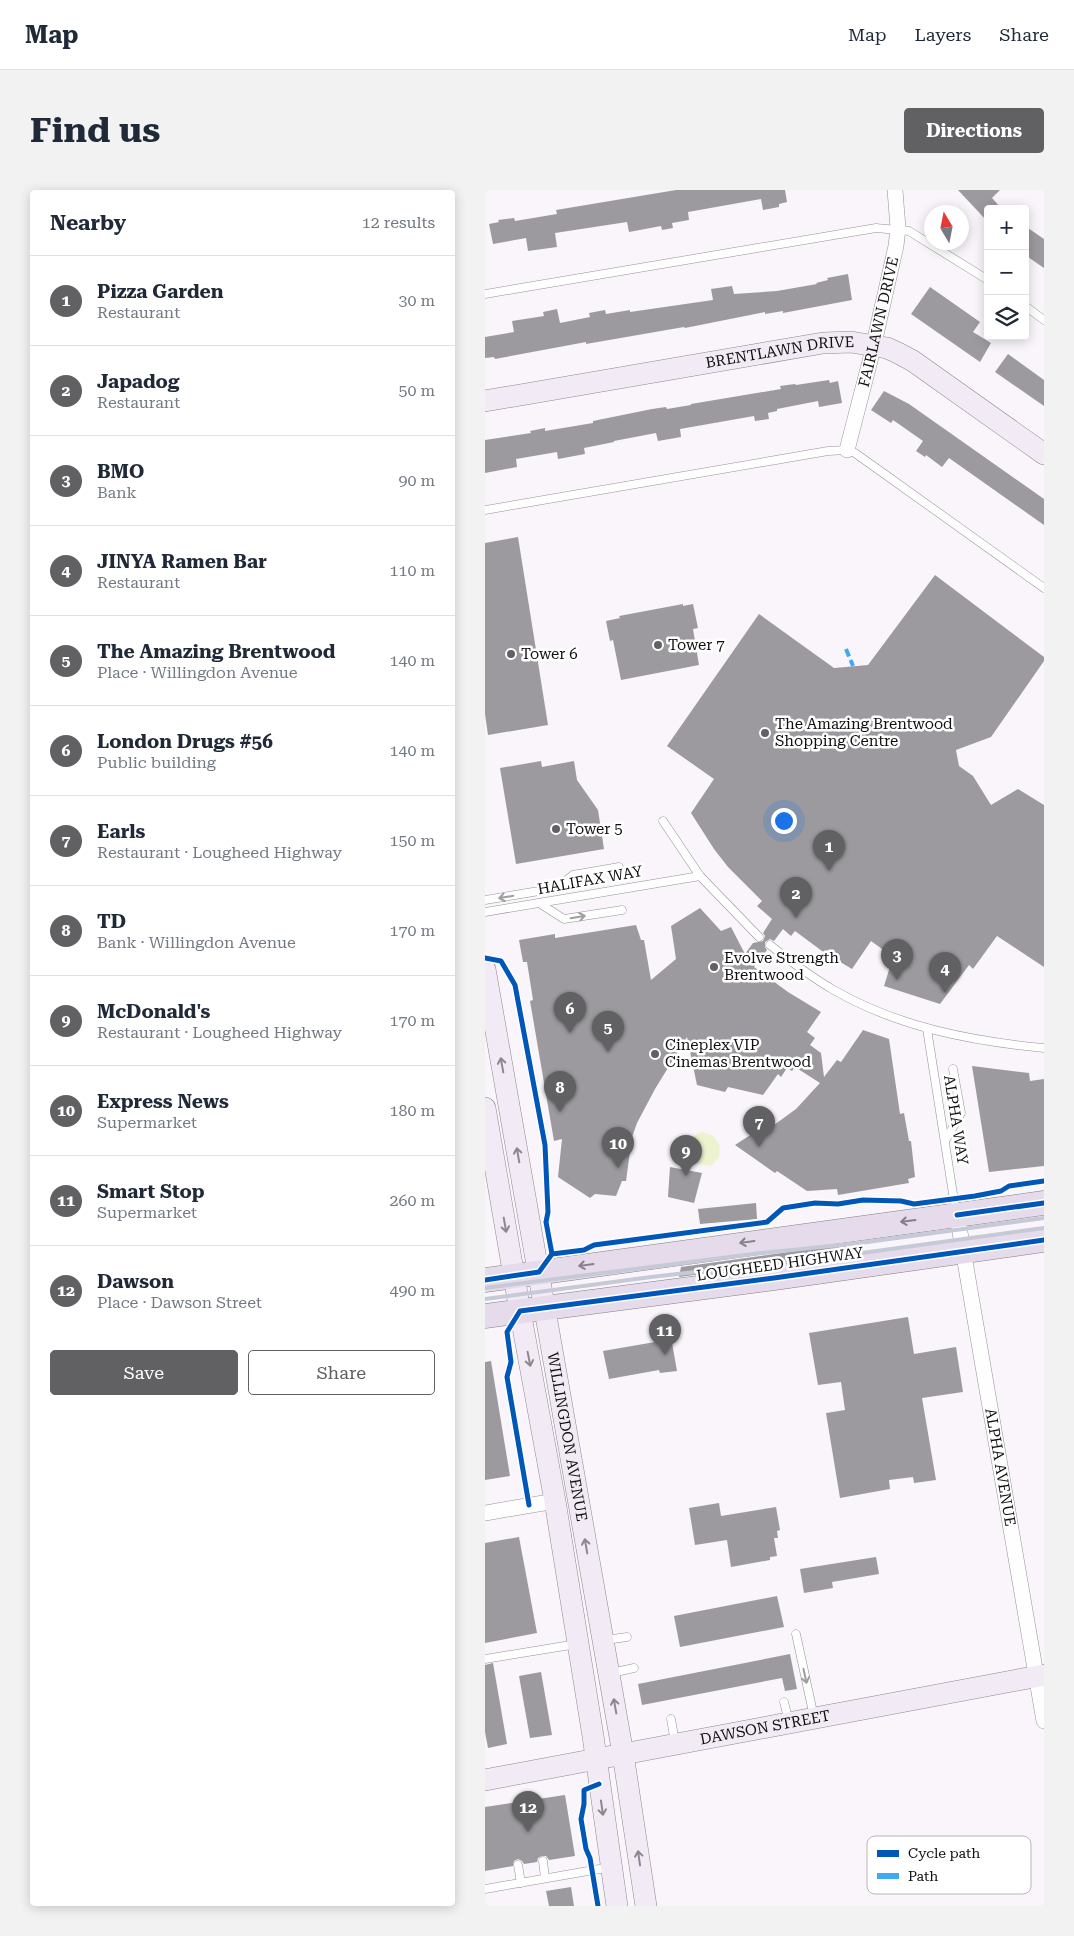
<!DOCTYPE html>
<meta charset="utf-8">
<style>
body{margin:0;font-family:"Roboto Serif",serif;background:#f2f2f3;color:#1f2937}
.controls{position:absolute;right:15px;top:15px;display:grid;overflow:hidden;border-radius:5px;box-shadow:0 2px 12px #0003}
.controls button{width:45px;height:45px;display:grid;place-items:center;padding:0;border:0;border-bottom:1px solid #e0e1e3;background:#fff;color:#1f2937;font:25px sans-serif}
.compass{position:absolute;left:439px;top:15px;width:45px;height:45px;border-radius:50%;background:#fff;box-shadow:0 2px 12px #0003;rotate:350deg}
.you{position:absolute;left:298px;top:630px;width:18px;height:18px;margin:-12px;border:4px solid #fff;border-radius:50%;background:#1a73e8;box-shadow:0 0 0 8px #1a73e833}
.badge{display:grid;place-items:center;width:32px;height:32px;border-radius:50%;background:#616062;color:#fff;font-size:16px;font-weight:700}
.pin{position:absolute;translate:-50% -41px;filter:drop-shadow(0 1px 2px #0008)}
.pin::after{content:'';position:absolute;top:26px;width:18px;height:15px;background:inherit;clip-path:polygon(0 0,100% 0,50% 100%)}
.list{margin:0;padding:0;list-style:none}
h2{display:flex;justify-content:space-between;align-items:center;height:65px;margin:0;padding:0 20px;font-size:21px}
h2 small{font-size:16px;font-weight:400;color:#747a83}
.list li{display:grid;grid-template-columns:32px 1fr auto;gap:15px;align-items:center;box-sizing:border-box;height:90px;padding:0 20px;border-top:1px solid #e0e1e3}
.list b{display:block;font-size:19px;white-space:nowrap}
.list p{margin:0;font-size:16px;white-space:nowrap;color:#747a83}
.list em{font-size:16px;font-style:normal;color:#747a83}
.actions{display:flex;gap:10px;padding:15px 20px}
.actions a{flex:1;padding:11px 0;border:1px solid #616062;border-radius:5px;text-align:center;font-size:18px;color:#616062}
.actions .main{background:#616062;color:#fff}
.icon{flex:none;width:28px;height:28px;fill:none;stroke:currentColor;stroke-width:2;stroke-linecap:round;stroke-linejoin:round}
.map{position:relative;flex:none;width:559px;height:1716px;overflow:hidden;border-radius:5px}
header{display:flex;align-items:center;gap:30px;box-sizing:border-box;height:70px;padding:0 25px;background:#fff;border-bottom:1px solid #e0e1e3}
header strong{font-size:24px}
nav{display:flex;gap:28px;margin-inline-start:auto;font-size:18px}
.intro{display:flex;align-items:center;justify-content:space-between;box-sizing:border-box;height:120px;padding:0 30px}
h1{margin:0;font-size:35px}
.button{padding:12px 22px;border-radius:5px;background:#616062;color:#fff;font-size:18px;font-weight:700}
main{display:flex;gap:30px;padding:0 30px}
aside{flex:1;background:#fff;border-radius:5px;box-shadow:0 2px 12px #0003}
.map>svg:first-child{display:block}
</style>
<header>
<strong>Map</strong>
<nav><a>Map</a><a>Layers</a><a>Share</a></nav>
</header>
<div class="intro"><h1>Find us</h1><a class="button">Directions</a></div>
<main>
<aside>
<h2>Nearby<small>12 results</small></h2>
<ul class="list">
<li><span class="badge">1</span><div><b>Pizza Garden</b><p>Restaurant</p></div><em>30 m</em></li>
<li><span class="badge">2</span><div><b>Japadog</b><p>Restaurant</p></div><em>50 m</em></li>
<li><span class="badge">3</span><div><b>BMO</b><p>Bank</p></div><em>90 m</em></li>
<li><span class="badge">4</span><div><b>JINYA Ramen Bar</b><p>Restaurant</p></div><em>110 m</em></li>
<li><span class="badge">5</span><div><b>The Amazing Brentwood</b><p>Place · Willingdon Avenue</p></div><em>140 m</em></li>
<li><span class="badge">6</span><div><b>London Drugs #56</b><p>Public building</p></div><em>140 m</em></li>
<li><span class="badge">7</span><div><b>Earls</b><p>Restaurant · Lougheed Highway</p></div><em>150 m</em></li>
<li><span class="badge">8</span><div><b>TD</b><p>Bank · Willingdon Avenue</p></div><em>170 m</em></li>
<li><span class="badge">9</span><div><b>McDonald's</b><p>Restaurant · Lougheed Highway</p></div><em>170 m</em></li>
<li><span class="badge">10</span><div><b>Express News</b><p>Supermarket</p></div><em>180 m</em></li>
<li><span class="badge">11</span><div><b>Smart Stop</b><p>Supermarket</p></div><em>260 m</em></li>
<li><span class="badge">12</span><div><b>Dawson</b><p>Place · Dawson Street</p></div><em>490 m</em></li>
</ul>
<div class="actions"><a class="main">Save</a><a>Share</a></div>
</aside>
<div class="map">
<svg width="559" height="1716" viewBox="0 0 559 1716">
<rect width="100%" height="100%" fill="#f9f5fb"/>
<path fill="#ecf3ce" d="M217,942L228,946L235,956L234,967L226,976L205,972C196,959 203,947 217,942Z"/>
<g fill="#9c9a9f">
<path d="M191,0H300L302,12L294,14V17L278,20L276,9L203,22L204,30L187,33L188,38L177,40L176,36L144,42L142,32L70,43L72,57L43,61L41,48L8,54L4,34L14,32L13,30L29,28L30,31L72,24L71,20Z"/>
<path d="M473,0H515L507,8L517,19H503V32Z"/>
<path d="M540,36L559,49V78L540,65Z"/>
<path d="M363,84L367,110L298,123V121L280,124V122L200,138L199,137L101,154V152L10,169L9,167L0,168V147L29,142L27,131L59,126L58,122L72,119L75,133L105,127L104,123L120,120L121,124L145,120V122L228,110L226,99L247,96L249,104L292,101L332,94L331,93L343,90L342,88Z"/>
<path d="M445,97L495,132L488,142L506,153L495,172L426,124Z"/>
<path d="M523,164L559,190V216L510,182Z"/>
<path d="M344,190L345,193L353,191L357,213L334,217L333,211L292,219V221L283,223L284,229L270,231L269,226L195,239L196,247L173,251L171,243L129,251V252L99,258L100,264L73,269L72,262L31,269L32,277L0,283V250L46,243L45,241L60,238V241L108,233V231L167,219L181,217L182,219L206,215V214L296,199L295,196L310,194L311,195Z"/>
<path d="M399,201L424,214L559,309V335L464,268L457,277L441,265L440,267L431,261L438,251L408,230L406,233L386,220Z"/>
<path d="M33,347L63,535L3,545L0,524V353Z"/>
<path d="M450,385L559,467V471L506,547L471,560L474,576L488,586L506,615L533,599L559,615V777L512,746L488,779L484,775L455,814L399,796L408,767L386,751L367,779L337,761L310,741L306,746L298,739L289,751L285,749L280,752V757L282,760L269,777L303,802L336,822L322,842L330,848L325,855L336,863L339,887L352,870L356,872L378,840L404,849L415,924L419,923L424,951H426L430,987L423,989L424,993L353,1005L352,999L322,1001L292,981L290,983L250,955L285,932L289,935L311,919L335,893L310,877L307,881L302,878L296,887L293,884L278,905L243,897L240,902L212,895L202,847L170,899L152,933L147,947L141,991H137L131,1006L110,1004L105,1008L73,987L77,949L69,951L45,811L48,810L42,772H38L34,750L70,744V748L151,735L156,750H159L166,790L191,769L186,736L215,718L236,741L246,737L260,764L268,753L278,751L280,746L278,743L287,729L272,716L277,711L243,677L229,659L206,623L229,589L182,556L274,424L349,478L383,475Z"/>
<path d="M198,414V416L208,414L213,438L208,439L214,475L136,490L128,450L125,451L121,431L135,428L134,426Z"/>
<path d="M56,571L57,577L89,571L92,590L113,620L119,659L31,674L15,578Z"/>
<path d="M487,876L544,883L545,891L559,889V976L504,982Z"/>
<path d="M185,977L217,983L209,1013L183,1007Z"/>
<path d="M271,1013L272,1029L215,1034L213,1019Z"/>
<path d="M361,1054V1064L194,1087L196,1077Z"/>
<path d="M423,1127L429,1164L471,1157L478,1202L437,1208L451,1290L429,1293L428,1287L404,1290L405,1299L355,1308L341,1223L360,1220L356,1192L333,1195L324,1143Z"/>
<path d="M186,1147L192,1181L175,1183L174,1180L124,1189L118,1161L170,1152L169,1149Z"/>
<path d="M6,1171L25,1286L0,1290V1172Z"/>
<path d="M234,1313L236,1326L291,1317L295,1340L292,1341L293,1348H289L292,1366L285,1367V1370L246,1377L242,1350L210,1355L204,1318Z"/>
<path d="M34,1347L52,1443L0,1453V1353Z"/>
<path d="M391,1367L394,1384L347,1392L348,1398L319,1403L315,1379Z"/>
<path d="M292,1406L299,1437L195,1457L189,1426Z"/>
<path d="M305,1464L312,1499L300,1501L297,1488L157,1515L153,1494Z"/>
<path d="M8,1473L22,1554L3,1558L0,1542V1475Z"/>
<path d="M56,1482L67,1545L45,1548L34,1486Z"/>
<path d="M80,1605L90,1666L64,1670L61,1666H57L53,1668L52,1672L39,1674L37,1671L33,1669L29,1671L28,1676L0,1681V1617Z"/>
<path d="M86,1697L89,1716H64L61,1701Z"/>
</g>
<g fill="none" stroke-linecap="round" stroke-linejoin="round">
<g stroke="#949395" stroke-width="9">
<g id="lane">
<path d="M0,104L391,38L424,41L503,90"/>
<path d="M540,116L559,130"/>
<path d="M0,320L343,261L362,260L370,263L559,398"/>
<path d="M178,631L215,686L274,747"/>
<path d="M0,710L72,698L88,685L134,677"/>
<path d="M54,713L79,729L137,720"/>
<path d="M0,722L215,686"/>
<path d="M285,755C305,771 325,786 347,799C412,837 486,851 559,858"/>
<path d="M442,839L471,1023"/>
<path d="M460,951L476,923L468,879"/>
<path d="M311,1444L329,1527"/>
<path d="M120,1450L142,1447"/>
<path d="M0,1469L92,1454"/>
<path d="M126,1483L149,1478"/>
<path d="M299,1512L304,1532"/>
<path d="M186,1529L190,1552"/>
<path d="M58,1671L60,1688"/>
<path d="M33,1675L36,1693"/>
<path d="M0,1699L126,1677"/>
</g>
</g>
<g stroke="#949395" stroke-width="16">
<g id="street">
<path id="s1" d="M362,260L385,171L411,56L413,38L410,0"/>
<path id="s2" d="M472,1025L559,1531"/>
<path d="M0,1323L70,1311"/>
</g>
</g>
<g stroke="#8b898c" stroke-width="22">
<g id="secondary">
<path id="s3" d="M0,211L338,153L366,152L402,158L413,163L428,171L559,264"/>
<path id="s4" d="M0,779L138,1564L161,1716"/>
<path d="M0,918L35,1121L70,1311L108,1546L132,1716"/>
<path id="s5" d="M0,1590L559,1485"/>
</g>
</g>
<g stroke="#828083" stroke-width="25">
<g id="primary">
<path d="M0,1090L559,1013"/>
<path d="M0,1126L289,1088L559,1050"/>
</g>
</g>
<use href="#lane" stroke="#fefefe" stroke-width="8"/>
<use href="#street" stroke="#fefefe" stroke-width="15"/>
<use href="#secondary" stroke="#f2ebf5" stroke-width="21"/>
<use href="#primary" stroke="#e5dbeb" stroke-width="24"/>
<g stroke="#c6c9d6" stroke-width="4">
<path d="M0,1098L276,1063L375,1053L559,1028"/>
<path d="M0,1109L166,1087L377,1063L559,1038"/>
</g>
<path stroke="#3fa9f5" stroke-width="4" stroke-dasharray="8 4" stroke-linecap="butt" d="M361,459L368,476"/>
<g stroke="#fff" stroke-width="8">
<g id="cycleway">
<path d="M0,768L16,771L30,795L60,955L63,1022L61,1032L67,1064"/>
<path d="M472,1025L559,1013"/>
<path d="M0,1090L54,1082L67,1064L99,1060L109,1055L282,1032L298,1018L330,1013L353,1014L378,1010L416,1011L429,1014L490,1006L516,1001L524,996L559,991"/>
<path d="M44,1315L22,1187L26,1172L22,1142L35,1121L289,1088L559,1050"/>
<path d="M113,1716L105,1668L101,1659L96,1629L99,1614V1600L114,1594"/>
</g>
</g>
<use href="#cycleway" stroke="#0057b8" stroke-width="5"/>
</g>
<defs><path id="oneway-shaft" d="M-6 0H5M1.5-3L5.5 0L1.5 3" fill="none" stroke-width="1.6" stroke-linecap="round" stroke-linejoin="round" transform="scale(1.25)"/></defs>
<g stroke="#9e9e9e">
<use href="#oneway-shaft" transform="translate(21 707) rotate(170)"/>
<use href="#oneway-shaft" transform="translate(93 727) rotate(-9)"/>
<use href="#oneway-shaft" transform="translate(320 1486) rotate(78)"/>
</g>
<g stroke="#8c888e">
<use href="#oneway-shaft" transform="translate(17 875) rotate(-100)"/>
<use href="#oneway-shaft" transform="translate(33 965) rotate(-100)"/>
<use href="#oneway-shaft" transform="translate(20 1035) rotate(80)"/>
<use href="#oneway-shaft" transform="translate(44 1169) rotate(79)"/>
<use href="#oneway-shaft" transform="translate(101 1356) rotate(-100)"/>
<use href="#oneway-shaft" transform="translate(130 1516) rotate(-100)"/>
<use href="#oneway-shaft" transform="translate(117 1618) rotate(82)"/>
<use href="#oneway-shaft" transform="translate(154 1668) rotate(-98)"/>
</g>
<g stroke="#857f88">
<use href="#oneway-shaft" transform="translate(423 1031) rotate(173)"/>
<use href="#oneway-shaft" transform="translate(262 1052) rotate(172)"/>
<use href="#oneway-shaft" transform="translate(101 1075) rotate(172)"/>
</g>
<g fill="#616062" stroke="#fff" stroke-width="2">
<circle cx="173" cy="455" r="5"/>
<circle cx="26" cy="464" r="5"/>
<circle cx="280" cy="543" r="5"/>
<circle cx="71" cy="639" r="5"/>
<circle cx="229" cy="777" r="5"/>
<circle cx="170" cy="864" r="5"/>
</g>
<g text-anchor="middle" stroke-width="5" stroke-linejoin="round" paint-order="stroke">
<g font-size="15" fill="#0f0f0f" stroke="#fff">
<text dy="5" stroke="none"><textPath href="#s1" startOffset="132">FAIRLAWN DRIVE</textPath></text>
<text dy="5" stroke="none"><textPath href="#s3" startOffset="299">BRENTLAWN DRIVE</textPath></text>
<text transform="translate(105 690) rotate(-10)" y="5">HALIFAX WAY</text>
<text transform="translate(471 930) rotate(81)" y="5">ALPHA WAY</text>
<text transform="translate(295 1074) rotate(-8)" y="5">LOUGHEED HIGHWAY</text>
<text dy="5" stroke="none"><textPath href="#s4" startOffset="475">WILLINGDON AVENUE</textPath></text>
<text dy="5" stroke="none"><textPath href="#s2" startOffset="256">ALPHA AVENUE</textPath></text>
<text dy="5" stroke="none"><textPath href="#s5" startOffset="285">DAWSON STREET</textPath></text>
</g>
<g font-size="15" fill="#0f0f0f" stroke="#fff" text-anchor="start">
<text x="183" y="460">Tower 7</text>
<text x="36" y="469">Tower 6</text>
<text x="290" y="539">The Amazing Brentwood<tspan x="290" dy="17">Shopping Centre</tspan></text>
<text x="81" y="644">Tower 5</text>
<text x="239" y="773">Evolve Strength<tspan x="239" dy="17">Brentwood</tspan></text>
<text x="180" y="860">Cineplex VIP<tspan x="180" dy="17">Cinemas Brentwood</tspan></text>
</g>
</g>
<rect x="382" y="1646" width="164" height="58" rx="8" fill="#fff" stroke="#b7b7b7" stroke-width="1"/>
<rect x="392" y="1660" width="22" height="7" fill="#0057b8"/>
<rect x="392" y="1683" width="22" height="6" fill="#3fa9f5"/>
<g font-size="14" fill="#0f0f0f">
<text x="423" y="1668">Cycle path</text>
<text x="423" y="1691">Path</text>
</g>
</svg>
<div class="controls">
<button>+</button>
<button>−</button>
<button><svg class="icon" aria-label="layers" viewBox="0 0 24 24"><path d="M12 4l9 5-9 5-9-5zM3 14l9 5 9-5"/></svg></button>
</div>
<svg class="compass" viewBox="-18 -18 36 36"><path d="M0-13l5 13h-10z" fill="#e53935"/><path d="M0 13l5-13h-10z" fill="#747a83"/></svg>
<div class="you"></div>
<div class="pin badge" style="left:344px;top:681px">1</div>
<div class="pin badge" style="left:311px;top:728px">2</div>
<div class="pin badge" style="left:412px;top:790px">3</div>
<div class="pin badge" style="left:460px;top:803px">4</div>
<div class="pin badge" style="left:123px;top:862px">5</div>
<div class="pin badge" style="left:85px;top:843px">6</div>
<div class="pin badge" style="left:274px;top:957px">7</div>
<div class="pin badge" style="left:75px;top:922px">8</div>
<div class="pin badge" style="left:201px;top:986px">9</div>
<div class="pin badge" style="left:133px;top:978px">10</div>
<div class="pin badge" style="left:180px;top:1165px">11</div>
<div class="pin badge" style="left:43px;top:1642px">12</div>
</div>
</main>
